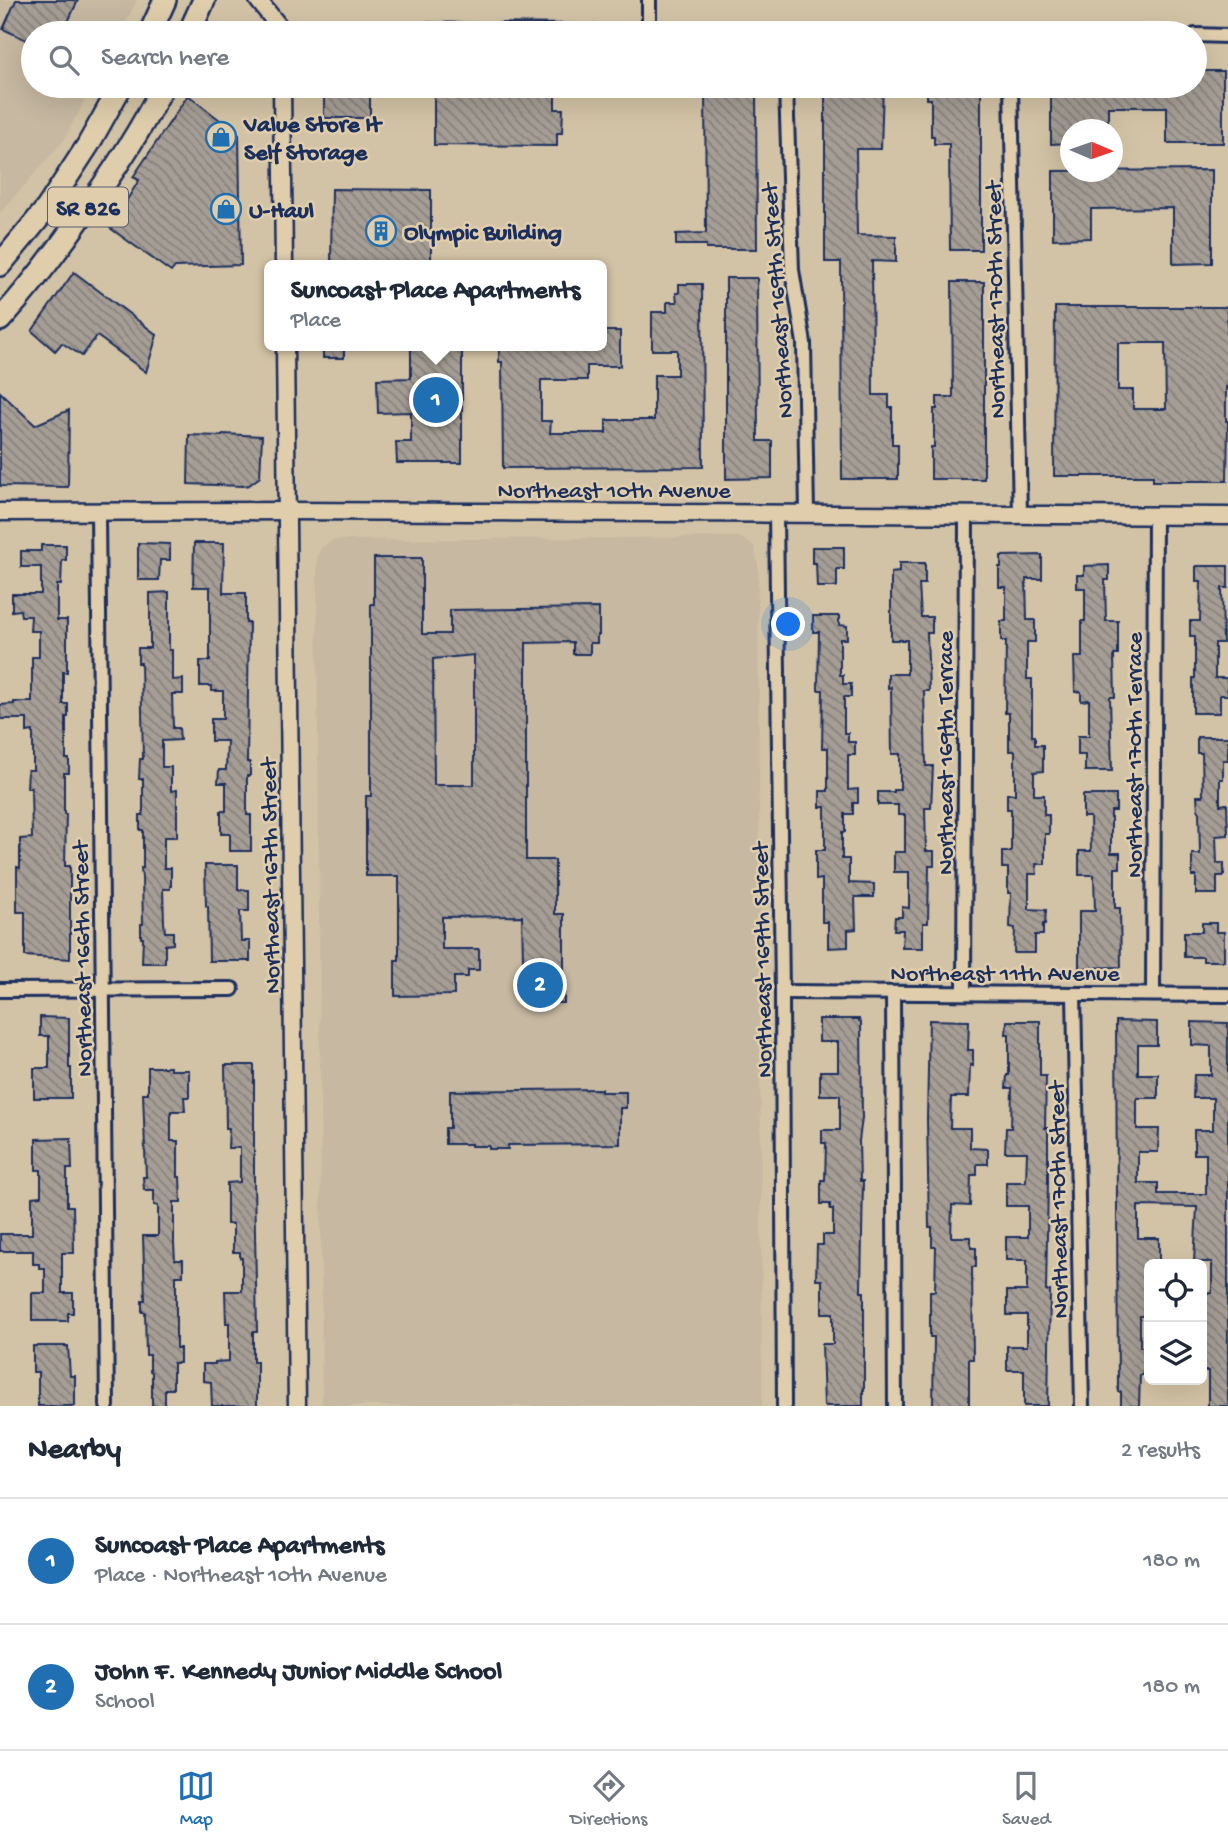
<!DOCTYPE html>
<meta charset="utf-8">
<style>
body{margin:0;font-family:"Gochi Hand",sans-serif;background:#f6f6f7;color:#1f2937}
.controls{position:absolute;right:21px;bottom:21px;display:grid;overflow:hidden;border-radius:10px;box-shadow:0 7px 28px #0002}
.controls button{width:63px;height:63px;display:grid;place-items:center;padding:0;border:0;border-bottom:2px solid #e0e1e3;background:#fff;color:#1f2937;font:35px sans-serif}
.compass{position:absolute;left:1060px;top:119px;width:63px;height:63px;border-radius:50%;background:#fff;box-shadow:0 7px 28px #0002;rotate:92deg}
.you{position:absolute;left:789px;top:625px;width:24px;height:24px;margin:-18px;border:5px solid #fff;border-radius:50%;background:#1a73e8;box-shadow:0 0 0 10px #1a73e833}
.badge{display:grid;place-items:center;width:46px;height:46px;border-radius:50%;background:#1f6fb2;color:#fff;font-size:23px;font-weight:700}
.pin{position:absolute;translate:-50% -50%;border:4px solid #fff;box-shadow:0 2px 7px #0006}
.popup{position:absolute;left:264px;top:260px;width:343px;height:91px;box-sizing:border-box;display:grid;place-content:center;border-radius:10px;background:#fff;filter:drop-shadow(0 2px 5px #0005);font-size:23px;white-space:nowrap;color:#747a83}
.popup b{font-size:26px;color:#1f2937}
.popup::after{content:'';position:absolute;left:50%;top:100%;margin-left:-14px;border:14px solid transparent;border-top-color:#fff}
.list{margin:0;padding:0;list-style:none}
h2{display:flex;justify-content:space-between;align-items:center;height:91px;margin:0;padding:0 28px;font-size:30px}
h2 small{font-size:23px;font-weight:400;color:#747a83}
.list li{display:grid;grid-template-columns:46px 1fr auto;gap:21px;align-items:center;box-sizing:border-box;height:126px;padding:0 28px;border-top:2px solid #e0e1e3}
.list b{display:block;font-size:26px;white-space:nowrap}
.list p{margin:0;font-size:23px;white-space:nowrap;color:#747a83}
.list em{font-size:23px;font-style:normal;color:#747a83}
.icon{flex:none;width:38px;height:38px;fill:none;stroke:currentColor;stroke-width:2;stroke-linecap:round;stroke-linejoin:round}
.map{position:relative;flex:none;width:1228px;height:1406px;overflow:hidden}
.search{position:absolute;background:#fff;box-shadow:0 7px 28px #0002;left:21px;right:21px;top:21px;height:77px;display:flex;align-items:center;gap:18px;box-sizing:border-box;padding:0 24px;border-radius:38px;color:#747a83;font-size:26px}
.sheet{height:343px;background:#fff}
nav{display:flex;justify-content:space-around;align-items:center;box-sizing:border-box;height:98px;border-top:2px solid #e0e1e3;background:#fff;font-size:19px;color:#747a83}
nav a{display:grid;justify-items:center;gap:4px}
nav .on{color:#1f6fb2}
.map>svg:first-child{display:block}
</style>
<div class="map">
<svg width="1228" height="1406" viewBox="0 0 1228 1406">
<defs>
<pattern id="building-back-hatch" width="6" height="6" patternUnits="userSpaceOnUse" patternTransform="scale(1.75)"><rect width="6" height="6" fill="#a69e95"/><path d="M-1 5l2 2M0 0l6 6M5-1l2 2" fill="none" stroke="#86817d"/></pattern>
</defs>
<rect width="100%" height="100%" fill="#d3c3a6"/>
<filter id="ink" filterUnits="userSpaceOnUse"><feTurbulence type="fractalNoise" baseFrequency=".0143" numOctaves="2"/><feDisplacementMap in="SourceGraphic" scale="14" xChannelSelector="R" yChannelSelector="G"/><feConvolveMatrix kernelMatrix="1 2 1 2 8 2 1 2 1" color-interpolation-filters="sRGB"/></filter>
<g filter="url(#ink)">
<g fill="#c6b8a1">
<path d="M0,0H137L120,33H33V86H92L64,140L0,213Z"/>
<path d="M739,537L754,546L758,563L762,1406H322L317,558L321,548L333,540Z"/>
</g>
<g fill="url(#building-back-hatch)" stroke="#1b2f5e" stroke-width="2" fill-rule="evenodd">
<path d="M16,0H78L63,33H33V43L3,29Z"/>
<path d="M1195,71H1223V143H1167V107H1108V130H1070V143L1051,144V86H1195Z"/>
<rect x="324" y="86" width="46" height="32"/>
<path d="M705,86H756L757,249H706V245H676V234L706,233Z"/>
<path d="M825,86H883L881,149H856L857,235L896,236V262L872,261L873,395H889V407H892V444H898V479H842L841,262H825Z"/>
<path d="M927,86H981V250H950L949,144H934V136H931V99H927Z"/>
<path d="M434,90L555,91V109H563L562,133H557V146L434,145Z"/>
<path d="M188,95L239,135L241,265L175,267L171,272L110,228L139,180L133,177Z"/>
<path d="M1212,170V263L1173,264V208L1091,209V238L1053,239V171Z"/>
<path d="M332,189L431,190V265H331Z"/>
<path d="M74,272L157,335L146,372L97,336L82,356L62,343L55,351L32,331Z"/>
<path d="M726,278H757L758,441H772V478L726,479Z"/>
<path d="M952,282H984V479H931V447H934V409H937V397H953Z"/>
<path d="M679,284H702L703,467L503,468L502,362H499V346H602V331H620V366H587V380H541V421H551L550,433H606V420H654V375H677V350H652V312H667V302H677L676,293H679Z"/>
<path d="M1055,307H1227L1228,387H1226V421H1228L1227,481H1153V476H1054ZM1118,343H1165L1166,409H1133V390H1118Z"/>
<rect x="323" y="346" width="21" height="12"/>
<path d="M411,346H462V463H397L396,442H411V412L378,413L377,379L411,378Z"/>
<path d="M0,392L35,425L69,410L68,487L0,486Z"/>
<path d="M223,434L262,436L260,477L249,485L243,486L188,484L189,435L222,436Z"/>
<path d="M138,543L170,544V560H160L159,580H138Z"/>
<path d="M194,543H224L223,593H246V622H249L247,762H250V776H247V815H251V851H230V834H221V811H226V783H218L219,770H226L227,741H211V719H223V691H212V686H200V661H210V587H193Z"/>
<path d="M41,545H66V560H62L61,585H57V620H67V672H63V704H68V717H66V759H69V773H64V814H66L65,866H70V959L25,956V912H17V867L20,868V839L32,838L31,788H27L28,770H33V731L27,732V719H0V705L14,704V702H32V657H39V631H30L31,616H21L20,610L12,611V594H41V567H21V551H41Z"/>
<path d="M812,547H844V569H837V587H817L816,563H812Z"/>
<path d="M1042,555V579H1026L1027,620H1035V642H1027V679H1032V736H1035V745H1043V771L1034,772V795H1044V815H1049V834H1045V864H1036L1037,874H1029V909L1046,910L1045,924H1043V935H1035V953H1014L1015,928L1010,927L1011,893H1008V868H1002V852H1011V809H1007V794H1015V751H1009V713H1005L1006,641H1001V621H1006V587H999V567H1001V556Z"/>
<path d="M374,558H422V634H450V610L599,608V635H597V643H590V654H573V642L526,643V860H555V914H564V1003H525V960H523L522,916L442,917V949H479V970H468V977H454V995L395,996V960H399V876H366V796H371V604H374ZM474,655V785H434L433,659Z"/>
<path d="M899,563H925V584H919L921,617H932V633H927L929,691H924L926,766H933L931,808H925L926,851H934V866H929L928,923H923V948H902L903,930H894L895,917H902V907L909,908V872H894V852H905V815H898V805H878V792H894V790H900V754H892L891,687L888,688V674H907V640H891V573L899,572Z"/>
<path d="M1109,565V580H1105L1106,621H1118V655H1114L1115,697H1110L1112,771H1085V755H1078V736H1089V700L1081,701V692H1075L1074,657H1082V621H1085V588H1077V575H1084V566Z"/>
<path d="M1196,566H1228V588H1222L1223,643H1215V678H1227L1228,695H1220V713H1193V678H1195V636H1190V621H1200L1201,581H1196Z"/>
<path d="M169,592V650H172V680L183,679V694H172L173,728H179L180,740L162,741V767H171V791L177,790V837H164V868H171V886H170V889H163L164,922L165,932H173V944L165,945V963H142L143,938H141V924H143L142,878L141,868H143V830H140V815H143V779H139L140,759H143L141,663H138V648H150V593Z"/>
<path d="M813,616H839V625L847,626V639H840V675H843V684H851V697H844V733H848V742H855V755H848V790L858,789V803H853V814H845V832H842V859H849V883L874,884V897H855L856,929L848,930V947L828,948V922H822V879L816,880V850H825V807H820V791H828V748H822L823,690H818L819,632H813Z"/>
<path d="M1197,737H1228V760H1223V779H1220V805L1227,804L1228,835L1216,836L1217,863H1224V876H1217V894H1196V876H1192V854H1200L1199,811H1198L1197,796H1203L1202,753H1197Z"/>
<path d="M1083,795H1116V811H1111V853H1120V868H1115V908H1120L1121,967L1079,968V911H1095L1094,875H1079V851H1091L1090,817H1083Z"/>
<path d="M205,865H238V890H249V911H240L241,941H250V961H209L208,906H206Z"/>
<path d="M1202,923H1216V932H1224V961H1203V957H1184V932H1202Z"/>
<path d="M40,1017L69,1018V1068H71V1098H34V1068H49V1036H40Z"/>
<path d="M819,1019H859V1021L861,1022L862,1118L859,1141L860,1181H863L861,1289V1292H864V1390H863V1406H824L822,1344H833V1313H822V1280H816L817,1245H823V1235H833V1209H830V1204H821V1180H825L826,1143H822V1130H840V1095H820V1071H838V1042H819Z"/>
<path d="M929,1020L969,1021L968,1050H973V1066L970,1065L969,1097H951L950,1128H970V1148L988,1149V1164H977V1175H971L970,1206L952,1205L951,1237H971V1248H976V1267H972L973,1359H969V1406H933L934,1337H930V1291H935L936,1247H932V1227H929L927,1119Z"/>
<path d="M1007,1021H1040V1076H1046L1045,1128H1048V1182L1046,1291H1050L1048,1406H1024V1370H1007V1346H1027V1315H1007V1291H1027V1260H1006V1237H1028V1206H1006V1182H1026L1027,1152H1005L1006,1128H1011L1012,1088H1006L1007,1075H1009V1034H1006Z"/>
<path d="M1116,1021L1157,1022V1045H1138V1074H1158V1098H1137V1129H1159L1158,1152H1138V1183H1158V1194H1206V1154H1194V1130H1213V1098H1193L1194,1075H1211V1046L1192,1045V1022L1228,1023V1406H1208V1371H1202V1293H1212V1262H1194L1197,1207L1138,1206V1238H1159V1262H1150L1149,1264V1316H1140V1347H1149V1370H1143V1375H1140L1139,1406H1121V1392H1118Z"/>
<path d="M225,1065H254V1182L257,1332H253V1362H257V1406H212L211,1382L203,1381V1364H215V1362L229,1361V1323H226L225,1291H242V1258H240V1252H233V1224H227V1183L240,1182V1148H228L229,1128H226Z"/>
<path d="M148,1067H170V1070H189V1097H184L185,1111H171V1141H178V1177H180L181,1202H174V1244L175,1260H183V1276H176V1348H180V1363H173V1389H165V1406H152V1372L150,1371V1355H146L145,1312H142V1300H145L143,1236H158V1206L154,1205V1190H144L143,1177H146L143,1093H148Z"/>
<path d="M601,1089V1092H626V1108H620V1144L508,1145V1149H489V1146H471V1144H445V1128H450V1091Z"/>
<path d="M71,1138L72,1169H67V1206H73L74,1253H62V1293H73V1313H68V1321H32V1293H45V1268H39V1264H33V1251H0V1234H32V1197L41,1196V1170H36V1139Z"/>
<path d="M33,1346H68L70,1376H75V1406H38V1372H33Z"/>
</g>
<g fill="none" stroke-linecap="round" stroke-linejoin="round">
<g stroke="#1b2f5e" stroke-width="18">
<g id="minor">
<path d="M281,29L681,33"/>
<path d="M649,32V0"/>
<path d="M1011,33H1025"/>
<path d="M1195,35L1228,36"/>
<path d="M786,86L792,270L804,343L807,513"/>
<path d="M1011,86L1020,514"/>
<path d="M98,512L107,1406"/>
<path d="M776,513L782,992L784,1406"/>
<path d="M0,990L232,989"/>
<path d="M782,992L1228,995"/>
<path d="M893,993L895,1406"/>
<path d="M964,993L966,514"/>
<path d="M1074,994L1082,1406"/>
<path d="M1153,994L1155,515"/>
</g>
</g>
<g stroke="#1b2f5e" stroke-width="21">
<g id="tertiary">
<path d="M258,0L281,29V33"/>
<path d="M282,86L284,265"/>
<path d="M285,346L297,1406"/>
<path d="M0,512L287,511L1228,516"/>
</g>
</g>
<g stroke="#1b2f5e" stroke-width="26">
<g id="primary">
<path d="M150,33L165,0"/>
<path d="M189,33L204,0"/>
<path d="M0,265L47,208L88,145L121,86"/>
<path d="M0,320C29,288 55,254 80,218C111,176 140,132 163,86"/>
</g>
</g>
<use href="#minor" stroke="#dfcdab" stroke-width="12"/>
<use href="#tertiary" stroke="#dfcdab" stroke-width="16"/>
<use href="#primary" stroke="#dfcdab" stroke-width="21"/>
</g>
</g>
<defs>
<g id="shop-ring" transform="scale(1.575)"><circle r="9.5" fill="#dfcdab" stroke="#1f6fb2" stroke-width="1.5"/><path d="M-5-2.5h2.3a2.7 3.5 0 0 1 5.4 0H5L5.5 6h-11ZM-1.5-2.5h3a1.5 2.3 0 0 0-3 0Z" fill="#1f6fb2"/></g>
<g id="building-ring" transform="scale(1.575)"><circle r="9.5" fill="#dfcdab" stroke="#1f6fb2" stroke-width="1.5"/><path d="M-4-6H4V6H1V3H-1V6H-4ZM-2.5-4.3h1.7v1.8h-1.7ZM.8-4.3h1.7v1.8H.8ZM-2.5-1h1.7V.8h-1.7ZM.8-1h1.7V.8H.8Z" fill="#1f6fb2"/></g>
</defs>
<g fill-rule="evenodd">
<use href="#shop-ring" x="221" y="137"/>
<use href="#shop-ring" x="226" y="209"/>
<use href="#building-ring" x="381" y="231"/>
</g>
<g text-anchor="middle" stroke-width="5" stroke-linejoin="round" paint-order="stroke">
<rect fill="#dfcdab" stroke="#565e75" stroke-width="2" x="48" y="187.5" width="80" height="39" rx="5"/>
<g font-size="23" font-weight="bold" fill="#1b2f5e">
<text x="88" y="215">SR 826</text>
</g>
<g font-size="24" font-weight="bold" fill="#1b2f5e" stroke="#dfcdab" text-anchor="start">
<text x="244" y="131">Value Store It<tspan x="244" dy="28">Self Storage</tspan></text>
<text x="249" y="217">U-Haul</text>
<text x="404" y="239">Olympic Building</text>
</g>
<g font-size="24" fill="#1b2f5e" stroke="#dfcdab">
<text transform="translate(994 300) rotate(-91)" y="8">Northeast 170th Street</text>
<text transform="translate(776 301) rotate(-94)" y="8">Northeast 169th Street</text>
<text x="614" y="497">Northeast 10th Avenue</text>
<text transform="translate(944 753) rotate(-90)" y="8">Northeast 169th Terrace</text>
<text transform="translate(1133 755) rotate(-90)" y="8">Northeast 170th Terrace</text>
<text transform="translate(269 876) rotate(-91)" y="8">Northeast 167th Street</text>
<text transform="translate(81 959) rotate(-91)" y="8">Northeast 166th Street</text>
<text transform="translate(761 960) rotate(-91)" y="8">Northeast 169th Street</text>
<text x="1005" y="980">Northeast 11th Avenue</text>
<text transform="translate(1057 1200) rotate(-91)" y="8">Northeast 170th Street</text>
</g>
</g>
</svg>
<div class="controls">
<button><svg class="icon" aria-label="locate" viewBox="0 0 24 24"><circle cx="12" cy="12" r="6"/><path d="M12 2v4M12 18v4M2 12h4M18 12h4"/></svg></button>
<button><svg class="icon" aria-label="layers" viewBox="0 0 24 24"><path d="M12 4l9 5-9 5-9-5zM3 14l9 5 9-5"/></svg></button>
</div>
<svg class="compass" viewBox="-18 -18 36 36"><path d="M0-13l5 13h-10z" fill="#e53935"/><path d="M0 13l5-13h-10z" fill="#747a83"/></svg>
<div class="you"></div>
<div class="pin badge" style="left:436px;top:400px">1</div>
<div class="popup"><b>Suncoast Place Apartments</b>Place</div>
<div class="pin badge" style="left:540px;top:985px">2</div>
<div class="search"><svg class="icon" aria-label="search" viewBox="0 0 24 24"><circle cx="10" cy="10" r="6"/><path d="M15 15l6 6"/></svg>Search here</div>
</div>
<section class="sheet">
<h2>Nearby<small>2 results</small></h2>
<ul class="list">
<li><span class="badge">1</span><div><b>Suncoast Place Apartments</b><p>Place · Northeast 10th Avenue</p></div><em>180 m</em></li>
<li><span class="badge">2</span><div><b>John F. Kennedy Junior Middle School</b><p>School</p></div><em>180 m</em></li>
</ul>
</section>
<nav>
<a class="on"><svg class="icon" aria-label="map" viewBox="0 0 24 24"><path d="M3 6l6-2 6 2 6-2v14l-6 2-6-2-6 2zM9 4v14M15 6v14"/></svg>Map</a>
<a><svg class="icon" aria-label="directions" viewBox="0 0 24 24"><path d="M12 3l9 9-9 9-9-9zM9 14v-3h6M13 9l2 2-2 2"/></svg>Directions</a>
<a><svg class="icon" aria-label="saved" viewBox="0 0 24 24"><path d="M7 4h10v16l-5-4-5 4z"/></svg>Saved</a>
</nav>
